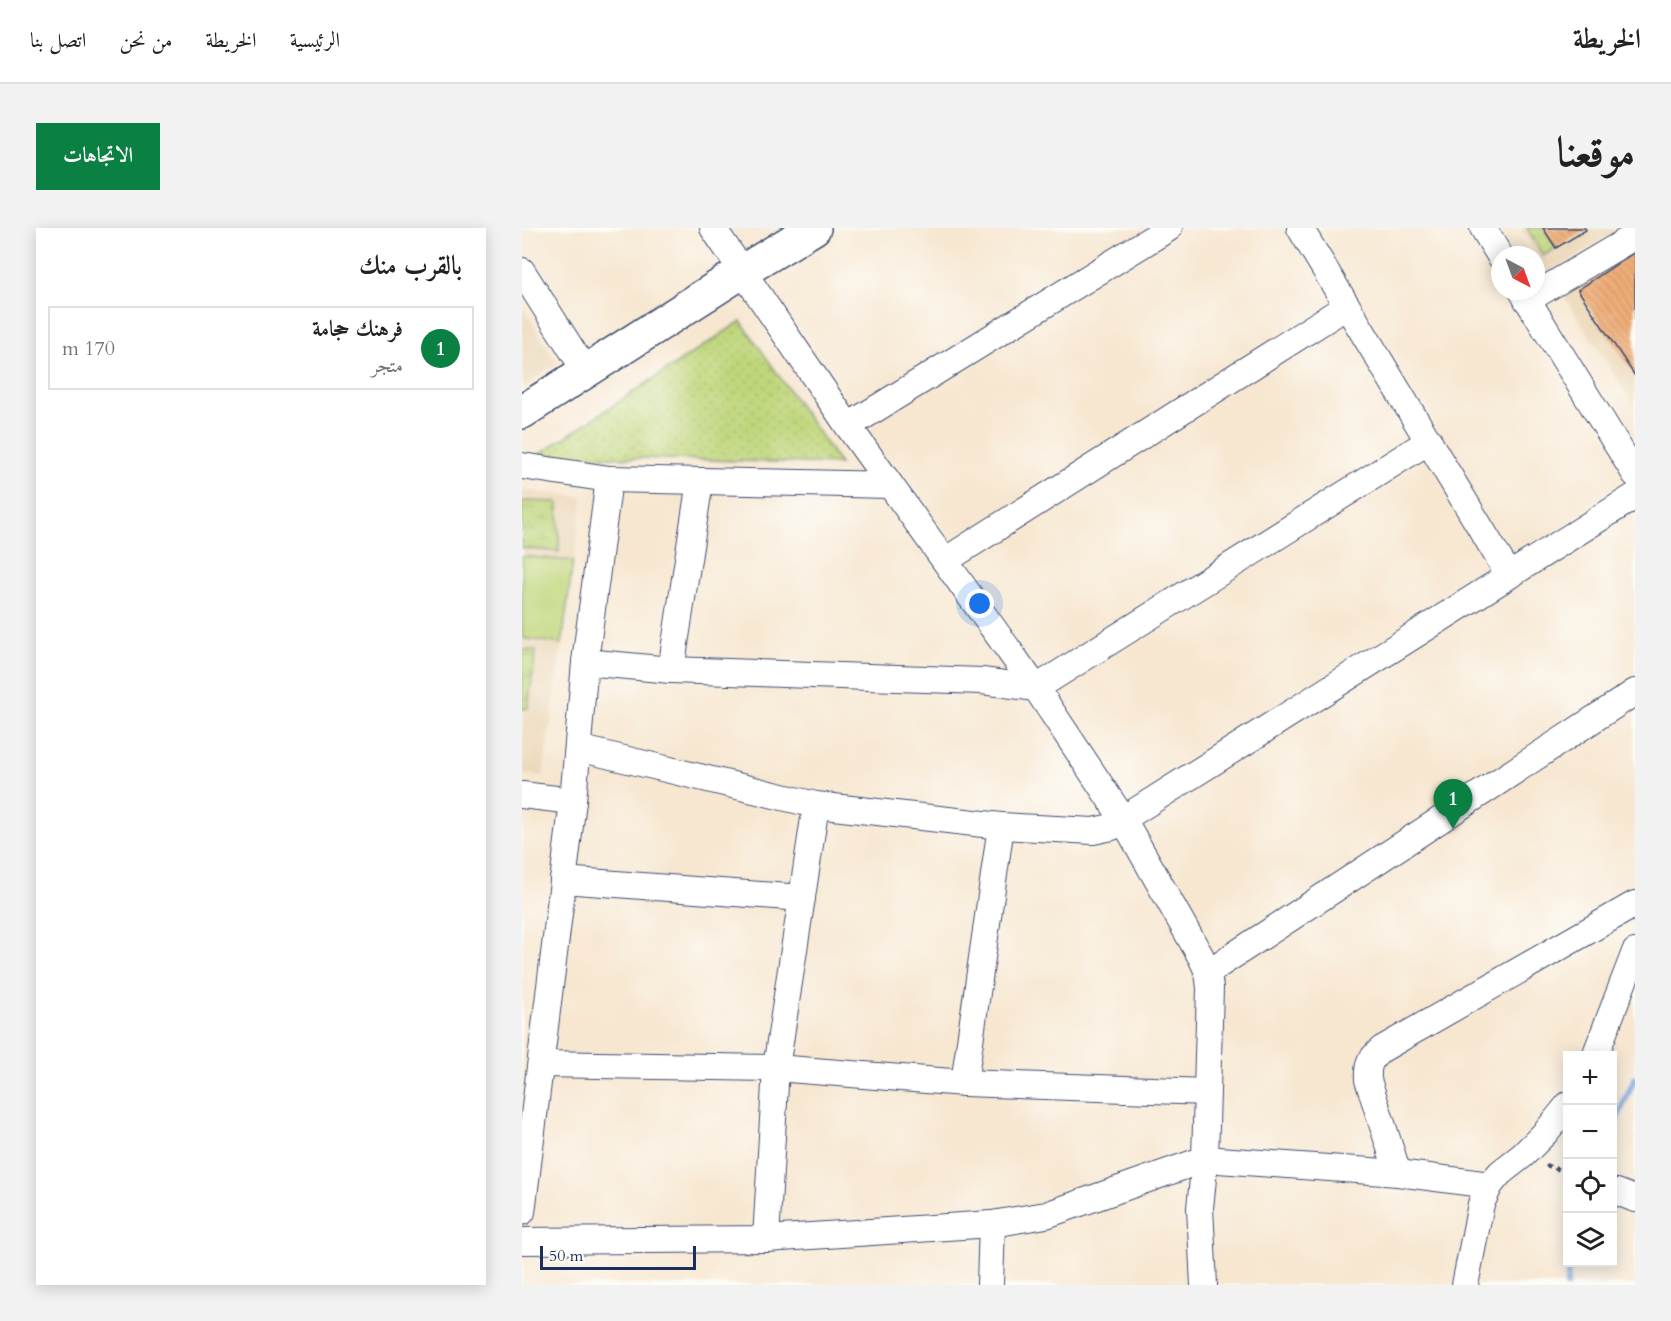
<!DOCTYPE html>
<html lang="ar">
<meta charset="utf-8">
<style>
body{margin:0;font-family:Cardo,Amiri,serif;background:#f2f2f2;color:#222;direction:rtl}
.controls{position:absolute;right:18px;bottom:18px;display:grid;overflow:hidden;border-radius:0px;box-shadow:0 3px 15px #0003}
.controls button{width:54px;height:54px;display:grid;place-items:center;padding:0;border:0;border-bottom:2px solid #e0e0e0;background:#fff;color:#222;font:30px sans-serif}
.compass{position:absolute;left:969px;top:18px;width:54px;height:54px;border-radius:50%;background:#fff;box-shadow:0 3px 15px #0003;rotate:139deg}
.scale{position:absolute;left:18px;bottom:15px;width:156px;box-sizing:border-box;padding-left:6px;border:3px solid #1b2f5e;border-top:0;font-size:16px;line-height:21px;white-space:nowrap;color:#1b2f5e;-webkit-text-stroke:4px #fdfcf7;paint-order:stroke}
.you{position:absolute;left:458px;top:376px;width:21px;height:21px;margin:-15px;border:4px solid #fff;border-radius:50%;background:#1a73e8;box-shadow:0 0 0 9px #1a73e833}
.badge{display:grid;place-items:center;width:39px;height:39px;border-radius:50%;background:#0b8043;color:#fff;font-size:20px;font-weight:700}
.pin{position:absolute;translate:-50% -50px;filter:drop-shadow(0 2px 3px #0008)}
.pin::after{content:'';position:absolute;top:32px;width:21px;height:18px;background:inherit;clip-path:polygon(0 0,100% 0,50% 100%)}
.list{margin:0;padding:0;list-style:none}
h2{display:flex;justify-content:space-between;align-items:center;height:78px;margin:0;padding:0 24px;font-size:26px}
h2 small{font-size:20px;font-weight:400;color:#767676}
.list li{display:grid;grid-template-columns:39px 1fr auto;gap:18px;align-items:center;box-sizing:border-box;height:84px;margin:0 12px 12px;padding:0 12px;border:2px solid #e0e0e0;border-radius:0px}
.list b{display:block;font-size:22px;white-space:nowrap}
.list p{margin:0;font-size:20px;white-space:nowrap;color:#767676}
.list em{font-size:20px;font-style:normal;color:#767676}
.icon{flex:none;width:33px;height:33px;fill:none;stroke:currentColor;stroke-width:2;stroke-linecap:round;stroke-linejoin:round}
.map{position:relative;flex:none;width:1113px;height:1057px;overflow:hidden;direction:ltr;border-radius:0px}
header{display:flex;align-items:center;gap:36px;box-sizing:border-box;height:84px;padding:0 30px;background:#fff;border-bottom:2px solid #e0e0e0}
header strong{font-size:28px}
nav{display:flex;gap:33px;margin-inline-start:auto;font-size:21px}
.intro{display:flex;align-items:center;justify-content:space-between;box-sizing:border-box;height:144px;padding:0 36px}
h1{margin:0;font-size:42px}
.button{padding:15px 27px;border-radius:0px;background:#0b8043;color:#fff;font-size:21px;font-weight:700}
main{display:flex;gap:36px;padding:0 36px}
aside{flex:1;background:#fff;border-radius:0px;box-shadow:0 3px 15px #0003}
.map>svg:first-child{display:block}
</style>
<header>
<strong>الخريطة</strong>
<nav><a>الرئيسية</a><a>الخريطة</a><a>من نحن</a><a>اتصل بنا</a></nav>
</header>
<div class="intro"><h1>موقعنا</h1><a class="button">الاتجاهات</a></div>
<main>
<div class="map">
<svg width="1113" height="1057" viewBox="0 0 1113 1057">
<defs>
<pattern id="grass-tufts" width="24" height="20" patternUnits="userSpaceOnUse" patternTransform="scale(1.5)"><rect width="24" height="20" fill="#bfd67a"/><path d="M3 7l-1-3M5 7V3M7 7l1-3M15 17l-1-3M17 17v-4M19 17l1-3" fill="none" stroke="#a4b86c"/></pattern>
<pattern id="wetland-marsh" width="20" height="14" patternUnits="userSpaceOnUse" patternTransform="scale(1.5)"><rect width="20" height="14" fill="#bfd67a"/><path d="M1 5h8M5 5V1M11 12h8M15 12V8" fill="none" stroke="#a4b86c"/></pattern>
<pattern id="park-dots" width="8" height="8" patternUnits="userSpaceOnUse" patternTransform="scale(1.5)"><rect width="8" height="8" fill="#bfd67a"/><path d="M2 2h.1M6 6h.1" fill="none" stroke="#a4b86c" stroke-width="1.8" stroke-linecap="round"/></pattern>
<pattern id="building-back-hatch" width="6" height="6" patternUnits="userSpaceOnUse" patternTransform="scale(1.5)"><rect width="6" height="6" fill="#efad77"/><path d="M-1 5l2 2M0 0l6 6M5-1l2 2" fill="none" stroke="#cc9569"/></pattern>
</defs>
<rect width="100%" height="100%" fill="#fdfcf7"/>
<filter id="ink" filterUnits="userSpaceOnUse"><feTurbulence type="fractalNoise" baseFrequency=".0167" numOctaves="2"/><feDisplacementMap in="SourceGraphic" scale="12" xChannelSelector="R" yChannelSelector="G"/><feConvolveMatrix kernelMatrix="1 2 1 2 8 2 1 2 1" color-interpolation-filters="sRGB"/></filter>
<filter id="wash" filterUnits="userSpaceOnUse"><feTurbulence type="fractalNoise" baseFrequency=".008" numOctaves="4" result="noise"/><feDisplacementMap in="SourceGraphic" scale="24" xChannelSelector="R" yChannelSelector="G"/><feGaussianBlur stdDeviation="1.35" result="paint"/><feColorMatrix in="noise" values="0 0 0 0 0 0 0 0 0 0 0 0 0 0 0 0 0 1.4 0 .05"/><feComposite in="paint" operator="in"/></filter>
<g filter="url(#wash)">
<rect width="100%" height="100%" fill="#f7e7d1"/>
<g fill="#ecd8ba">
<path d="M998,0H1100L1028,46Z"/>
<path d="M1113,20V178L1039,64Z"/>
<path d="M0,78L35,135L0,160Z"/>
<path d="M0,262L61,269L21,548L0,546Z"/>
</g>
<path fill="url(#grass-tufts)" stroke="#6d826c" stroke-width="1.5" d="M1005,0H1021L1034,20L1021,28Z"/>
<g fill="url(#wetland-marsh)" stroke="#6d826c" stroke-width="1.5">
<path d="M0,273L36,274L37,324L0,320Z"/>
<path d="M0,422H14L6,480L0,481Z"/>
</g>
<path fill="url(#park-dots)" stroke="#6d826c" stroke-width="1.5" d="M219,93L318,236L16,227Z"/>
<path fill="#bfd67a" stroke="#6d826c" stroke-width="1.5" d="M0,328L51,333L40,416L0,410Z"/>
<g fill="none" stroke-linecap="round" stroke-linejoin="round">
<g stroke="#74a6e0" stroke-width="6">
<path d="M1090,902L1113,850"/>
<path d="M1045,1057L1047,1034"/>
</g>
</g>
<g id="blocks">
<g fill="url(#building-back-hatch)">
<path d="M1021,0H1063L1064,2L1034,20Z"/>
<path d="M1113,24V148L1056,62Z"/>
</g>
</g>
</g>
<g filter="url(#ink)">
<use href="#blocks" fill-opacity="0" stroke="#3c4b6f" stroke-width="1.5"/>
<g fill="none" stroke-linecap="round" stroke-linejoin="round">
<g stroke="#3c4b6f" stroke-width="28">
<g id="street">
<path d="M191,0L326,198L514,460L601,591L679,729L686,744L688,760L683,931L678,980L682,1057"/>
<path d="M778,0L987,347"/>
<path d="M961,0L978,28"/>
<path d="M0,43L64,144"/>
<path d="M1000,63L1113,246"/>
<path d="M1005,72L1113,8"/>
<path d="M326,198L647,0"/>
<path d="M0,238L87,251L368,257"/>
<path d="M424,332L825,78"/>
<path d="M63,434L149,442L460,453L514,460L907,213"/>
<path d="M149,442L178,253"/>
<path d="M56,520L294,577L479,598L571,603L590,599L601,591L1113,268"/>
<path d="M0,567L51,573"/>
<path d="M41,652L280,670"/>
<path d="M686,744L1113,464"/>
<path d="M1073,828L1113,724"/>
<path d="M19,836L254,840L442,855L685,864"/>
<path d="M442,855L479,598"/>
<path d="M876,945L846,852C845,836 848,831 860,821L1113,676"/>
<path d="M1095,964L1113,971"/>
<path d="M0,984L51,573L63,434L87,251"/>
<path d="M244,1011L254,840L294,577"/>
<path d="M0,1013L244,1011L470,996L524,987L683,931L876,945L968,957"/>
<path d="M468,1057L470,996"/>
<path d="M943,1057L959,976L968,957L978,945L1001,927L1024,904L1046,877"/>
</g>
</g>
<g stroke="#3c4b6f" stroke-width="36">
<path id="secondary" d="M0,184L221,43L292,0"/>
</g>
<path stroke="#3c4b6f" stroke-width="4" stroke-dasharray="4.5 4.5" stroke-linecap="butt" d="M1024,937L1046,945"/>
<use href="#street" stroke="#fff" stroke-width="26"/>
<use href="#secondary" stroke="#fff" stroke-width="33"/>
</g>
</g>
</svg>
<div class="controls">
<button>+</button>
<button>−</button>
<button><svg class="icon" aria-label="locate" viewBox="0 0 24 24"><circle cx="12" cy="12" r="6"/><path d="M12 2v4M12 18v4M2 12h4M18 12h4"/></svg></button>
<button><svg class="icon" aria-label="layers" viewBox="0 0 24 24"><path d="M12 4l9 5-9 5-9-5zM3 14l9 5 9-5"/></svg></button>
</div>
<svg class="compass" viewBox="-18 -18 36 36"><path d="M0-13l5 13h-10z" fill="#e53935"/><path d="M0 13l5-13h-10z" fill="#767676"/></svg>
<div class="scale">50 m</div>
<div class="you"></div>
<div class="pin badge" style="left:931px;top:601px">1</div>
</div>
<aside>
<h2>بالقرب منك<small></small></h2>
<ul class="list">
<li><span class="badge">1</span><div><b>فرهنك حجامة</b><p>متجر</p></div><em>170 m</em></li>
</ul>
</aside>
</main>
